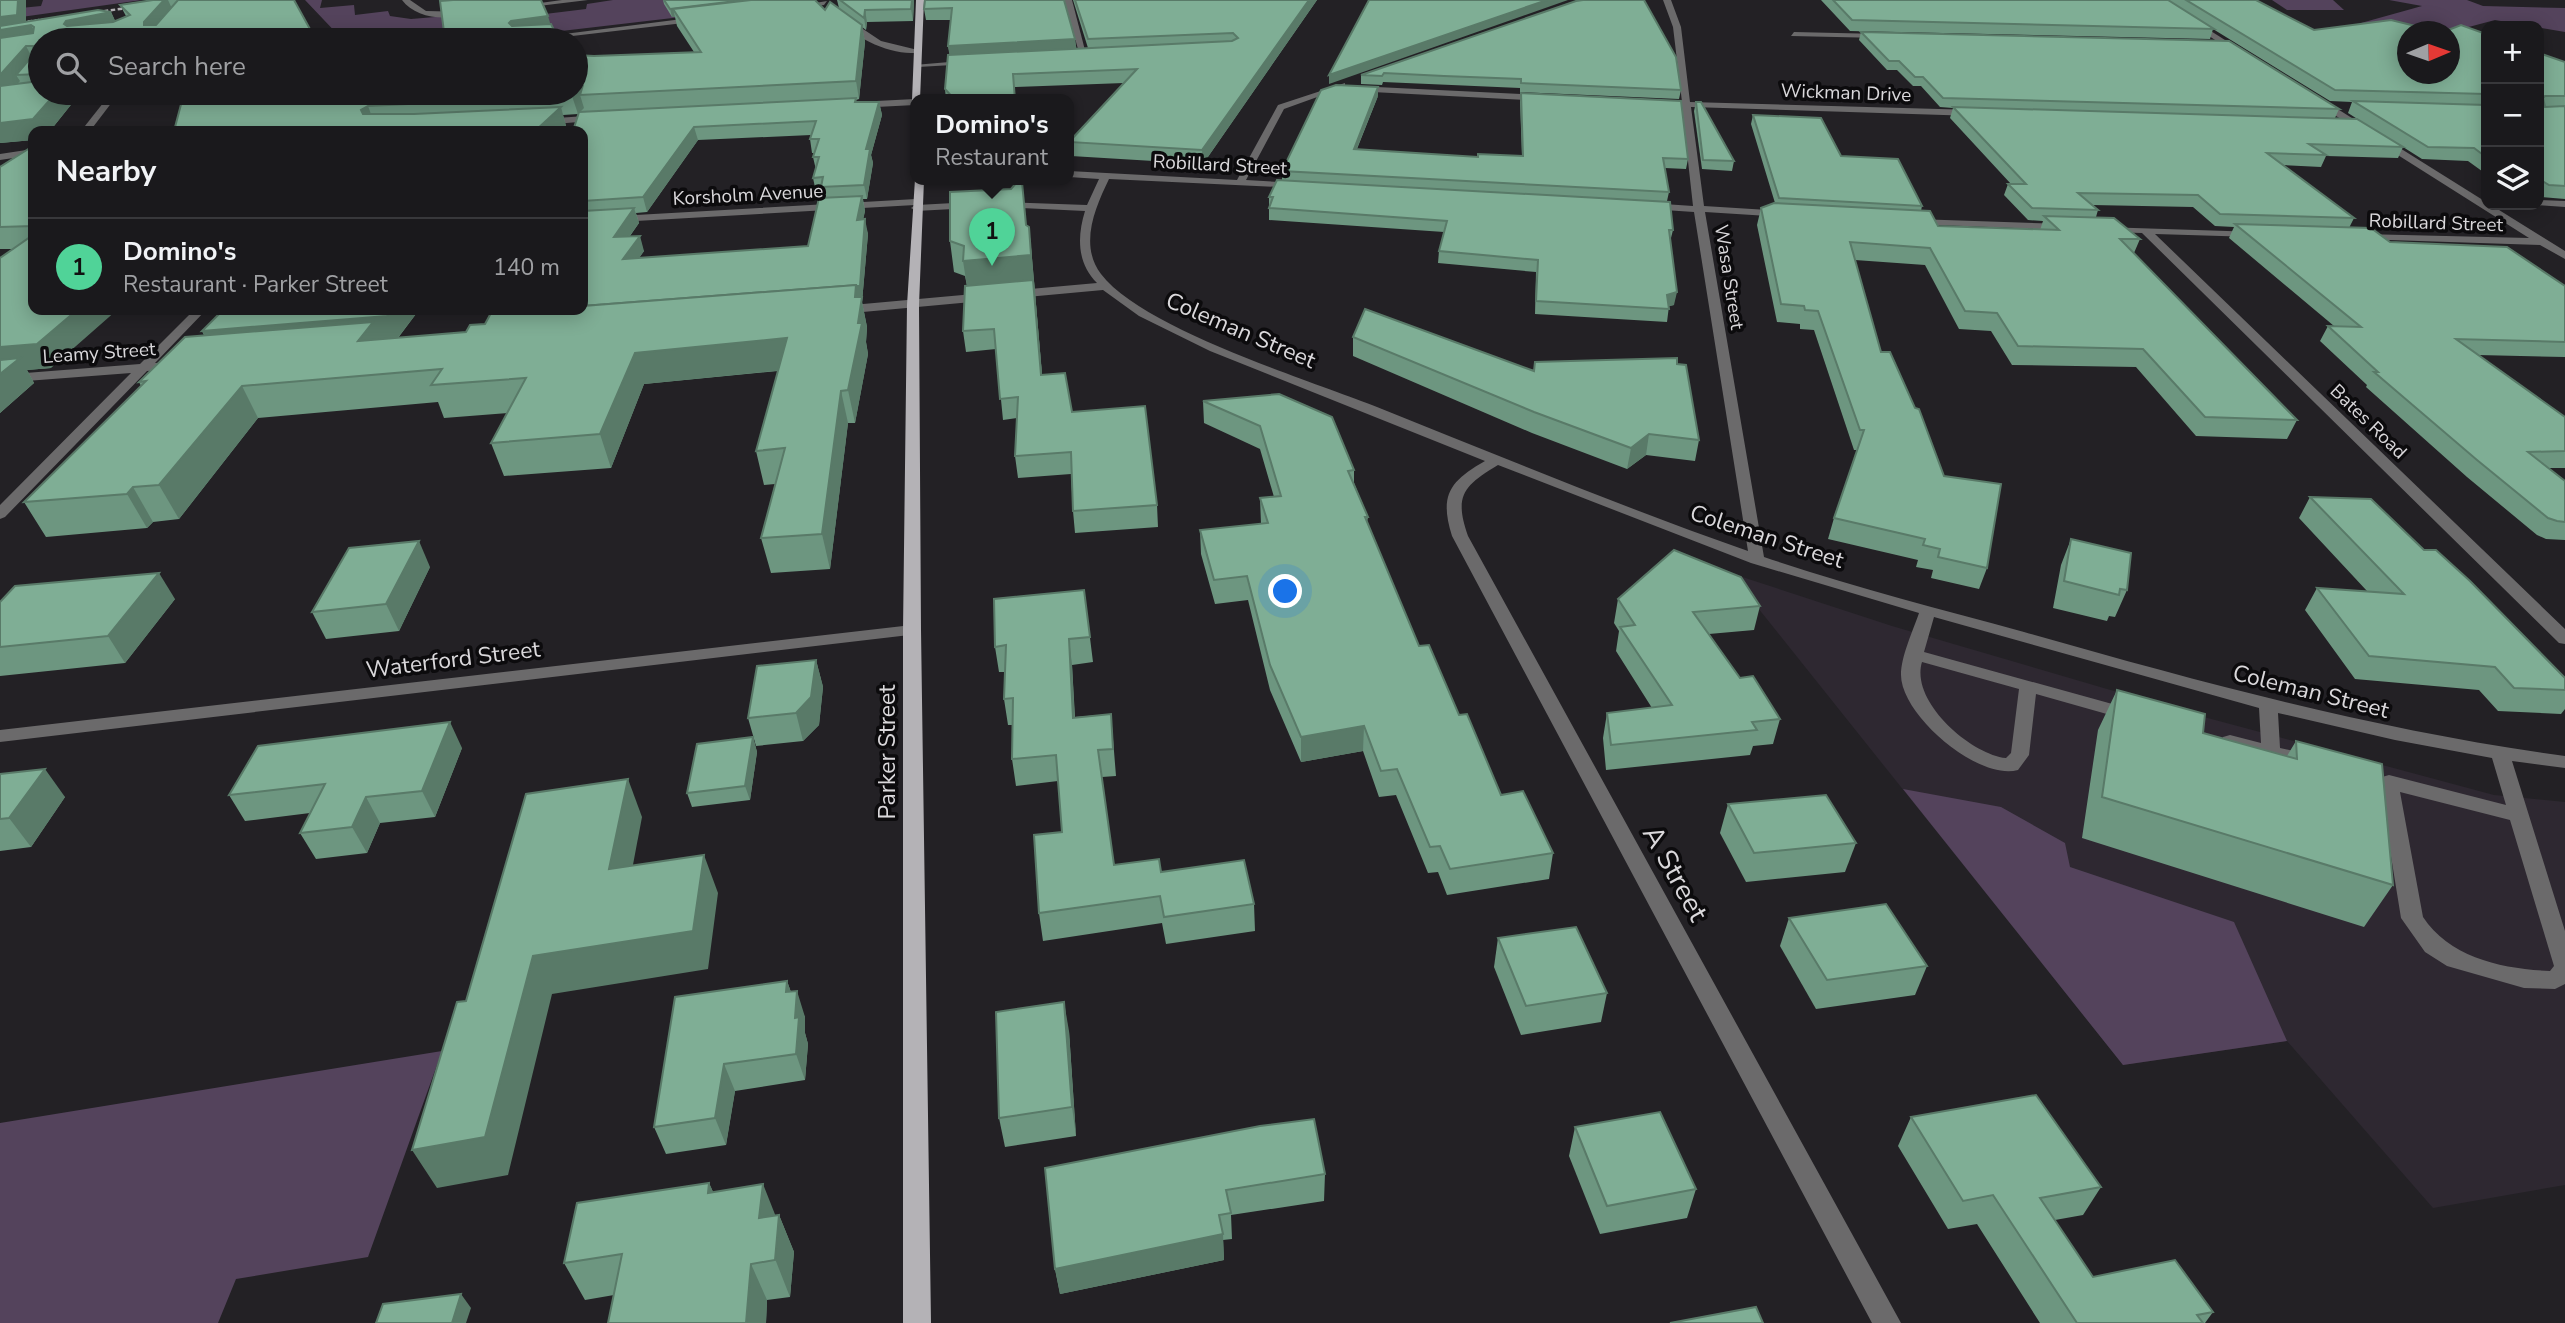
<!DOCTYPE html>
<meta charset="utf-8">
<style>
body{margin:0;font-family:"Nunito Sans",sans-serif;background:#272629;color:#f1f3f6}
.controls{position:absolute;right:21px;top:21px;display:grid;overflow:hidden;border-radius:14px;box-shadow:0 4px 18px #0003}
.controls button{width:63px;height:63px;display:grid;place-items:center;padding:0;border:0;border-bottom:2px solid #38383b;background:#1a191c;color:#f1f3f6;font:35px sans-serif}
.compass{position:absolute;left:2397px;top:21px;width:63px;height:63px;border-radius:50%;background:#1a191c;box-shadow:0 4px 18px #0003;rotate:88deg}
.you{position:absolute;left:1286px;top:592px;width:24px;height:24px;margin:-18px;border:5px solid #fff;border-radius:50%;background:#1a73e8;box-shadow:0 0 0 10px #1a73e833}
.badge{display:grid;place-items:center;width:46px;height:46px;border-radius:50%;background:#50d398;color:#111;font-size:23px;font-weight:700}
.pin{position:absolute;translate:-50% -58px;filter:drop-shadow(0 2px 4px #0008)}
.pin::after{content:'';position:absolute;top:37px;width:24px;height:21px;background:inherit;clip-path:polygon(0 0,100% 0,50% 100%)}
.popup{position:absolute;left:910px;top:94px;width:164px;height:91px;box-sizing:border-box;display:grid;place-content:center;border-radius:14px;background:#1a191c;filter:drop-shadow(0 2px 5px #0005);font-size:23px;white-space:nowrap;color:#9fa0a3}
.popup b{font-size:26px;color:#f1f3f6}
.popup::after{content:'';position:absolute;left:50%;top:100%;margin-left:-14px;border:14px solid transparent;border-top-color:#1a191c}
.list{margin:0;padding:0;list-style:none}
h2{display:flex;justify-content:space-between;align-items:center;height:91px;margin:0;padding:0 28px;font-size:30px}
h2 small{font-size:23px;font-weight:400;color:#9fa0a3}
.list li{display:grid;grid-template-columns:46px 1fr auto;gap:21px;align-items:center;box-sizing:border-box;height:98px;padding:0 28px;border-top:2px solid #38383b}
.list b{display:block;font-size:26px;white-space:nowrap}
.list p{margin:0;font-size:23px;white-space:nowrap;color:#9fa0a3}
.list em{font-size:23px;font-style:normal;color:#9fa0a3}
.icon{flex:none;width:38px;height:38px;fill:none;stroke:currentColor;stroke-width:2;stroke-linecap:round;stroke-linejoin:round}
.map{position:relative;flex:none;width:2565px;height:1323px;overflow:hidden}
.search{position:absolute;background:#1a191c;box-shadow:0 4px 18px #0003;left:28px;top:28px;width:560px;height:77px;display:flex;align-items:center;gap:18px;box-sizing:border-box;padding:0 24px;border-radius:38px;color:#9fa0a3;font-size:26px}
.panel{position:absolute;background:#1a191c;box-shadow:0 4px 18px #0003;left:28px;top:126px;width:560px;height:189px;border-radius:14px}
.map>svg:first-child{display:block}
</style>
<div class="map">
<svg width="2565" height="1323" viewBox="0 0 2565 1323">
<rect width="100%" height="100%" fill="#232125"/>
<path fill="#2e2831" d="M1730,573L1892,626L2189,713L2494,795L2565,802V1185L2433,1208L2287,1041L2123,1065Z"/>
<g fill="#54435c">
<path d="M43,0H142L0,20V10L41,6Z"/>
<path d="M305,0H322L320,8L354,5L355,15L388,11L390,16L411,19L447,16L446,26L586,9L587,4L613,0H739L741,10L485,40H334L342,39Z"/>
<path d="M2272,0H2333L2344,10H2287Z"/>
<path d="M2389,0H2467L2483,6L2565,8V32L2495,20L2450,32H2408L2361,23L2422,6Z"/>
<path d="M1903,789L2001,807L2065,843L2070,867L2234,922L2287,1041L2123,1065Z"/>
<path d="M442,1051L368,1257L236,1279L218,1323H0V1123Z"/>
</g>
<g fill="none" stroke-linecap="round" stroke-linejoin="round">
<g fill="#6b6a6b" fill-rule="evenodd">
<path d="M402,0H410L426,11L470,12C449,22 416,19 402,0Z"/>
<path d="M562,0H588L522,8L518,6Z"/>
<path d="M1064,0H1072L1087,58L1080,56Z"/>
<path d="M1663,0H1671L1681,27L1690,102L1975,110L1979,113L1975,116L1691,107L1704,206L1782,211L1787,214L1782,217L1705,212L1764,557C1849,586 1937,608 2024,632C2203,683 2380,731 2565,756V768L2512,761L2565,931V984L2555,989L2524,988L2447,966L2425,952L2401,918L2379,782L2382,777L2389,775L2506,805L2492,758L2395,740L2278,713L2280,748L2315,756L2318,761L2315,766C2299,770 2242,750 2223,745L2221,741L2223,737L2230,735L2261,743L2259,708L1934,617L1924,652L2134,710L2137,714L2128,720L2036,694L2029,755L2018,770C1978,781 1901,715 1901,675C1901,656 1913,631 1919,613L1751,563L1498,465C1463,486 1454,496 1468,536L1901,1323H1872L1452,536C1439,495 1450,481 1485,461L1210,351L1139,316L1103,290L841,314L835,310L841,306L1097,283C1077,263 1077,237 1085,211L1003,207L999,206V202L1087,205L1099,179L1069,177V171L1237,180L1278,105L1345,83V87L1284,109L1246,180L1296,183L1301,186L1300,188L1109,179C1095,208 1079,245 1101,274C1143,329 1309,380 1377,407C1500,456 1622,507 1748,551L1694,212L1649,209L1644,206L1649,203L1693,206L1682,107L1656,104L1660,101L1682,102L1673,27ZM1922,662L2019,689L2011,753L2006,758C1970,754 1910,701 1922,662ZM2400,792L2510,820L2554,966L2550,971C2503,969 2450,958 2423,917Z"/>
<path d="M2153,0H2162L2247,54L2240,56Z"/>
<path d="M827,1L824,5L795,9L791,7Z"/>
<path d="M698,17L701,21L538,40H517Z"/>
<path d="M842,19H848L881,41L922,51C903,60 849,38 842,19Z"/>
<path d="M1794,32L1881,34L1885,36L1881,38L1791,36Z"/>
<path d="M973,60L970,64L918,67L914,65Z"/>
<path d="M1356,86L1544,95L1548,98L1544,101L1353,91Z"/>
<path d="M111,93H119L90,131H81Z"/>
<path d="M2314,98H2320L2486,202V205H2491L2565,251V259L2540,245L2358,239L2357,237L2362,234L2529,238L2314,102Z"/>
<path d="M915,99V105L857,108L853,105L857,102Z"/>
<path d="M599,115L603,118L602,120L543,125L539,122L543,119Z"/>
<path d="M33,149V155L0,160V154Z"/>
<path d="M916,199L921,202L917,205L972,202L977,205L972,208L916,211L911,208L915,205L583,224V218Z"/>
<path d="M2539,200L2565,201V207L2535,205H2539Z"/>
<path d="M1915,219L2065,224L2070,227L2065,230L1911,224L1910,222Z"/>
<path d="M2103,227L2258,232V236L2254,237L2155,234L2565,629V644L2559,643L2142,233L2107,232L2103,231Z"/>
<path d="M194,310H206L155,363L183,362V368L147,371L5,517L0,519V505L131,373L0,383V375L140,364Z"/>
<path d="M912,625L918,626L921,630L918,634L0,742V730Z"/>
</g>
<g fill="#b4b2b6" fill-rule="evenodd">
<path d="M916,0H924L920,100H915V102L912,100Z"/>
<path d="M915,179L924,180L919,305L921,630L931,1323H903V630L907,305Z"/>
</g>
<g stroke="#afadb1" stroke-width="2.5" stroke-dasharray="4.5 2.5" stroke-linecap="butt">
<path d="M83,14L142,6"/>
<path d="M0,25L56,18"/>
</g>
</g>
<g fill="#6d9680" fill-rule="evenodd">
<path d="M0,0H26V22L111,12L115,21L126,16L120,5L153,0H294L40,40V93H76L78,96L50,131H33V140L0,143Z"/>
<path d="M663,0H815L825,10L839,8L837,0H914L913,21L867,22L866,30L862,27L865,42L859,99L856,100L857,102H879L882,115L871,155L873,163L867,199H863L865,211L863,219L868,234L862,302L867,327L866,342L868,354L855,423H848L830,569L771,573L761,538L775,484L764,485L756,451L778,371L644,384L611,468L504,476L491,443L508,413L444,418L438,402L258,418L179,519L153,522L147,528L46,537L24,502L141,386L139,382L204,335L202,331L223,310H419L398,338L466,332L485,324L583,310V131L578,114L563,115L566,126L561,131H174L594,56L694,52L677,26L675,17H672L664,4ZM811,135L810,139L812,153H814L813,157L816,170L813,178L816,192H822L823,198L808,246L639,258L644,251L630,236L639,223L636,213L647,212L698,140Z"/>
<path d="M925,0L1075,39L1076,49L1088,48L1073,0H1317L1203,164L1071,156L1069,142L1124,83L1015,87V100H946L945,89L950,55L948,46L951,20H926L924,9Z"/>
<path d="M1821,0H2256L2314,30L2440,32L2486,34V174L2468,161L2422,159L2403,147L2398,158L2326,156L2321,167L2283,165L2354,218L2349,228L2390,242L2565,286V357L2478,355L2565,417V468H2549L2565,481V540L2546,539L2537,535L2467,477L2366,387L2367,385L2320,341L2328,326H2334L2229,238L2234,227L2215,226L2193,207L2092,205L2098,210L2096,217L2140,239L2134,253L2297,420L2287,439L2196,436L2136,367L2012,365L1991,331L1959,329L1925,265L1855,260L1881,352L1944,476L1987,568L1979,589L1931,578L1933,570L1916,567L1918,560L1828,539L1834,518L1857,450H1854L1814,330L1800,329V324L1777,322L1757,225L1761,208L1775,203L1751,124L1753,115L1841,156L1922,206L1921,211L1938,226L2040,230L2043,221L2028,220L2004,195L2008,184H2011L1950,118L1953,108L1940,107L1921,86H1913L1897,70H1887L1859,40L1861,32L2339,109L2335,118L2359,120L2348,113L2352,102L2330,101L2213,29L2210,39L1850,31Z"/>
<path d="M1576,1L1681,90L1679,99L1520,92V88L1383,82L1382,85L1361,84V75Z"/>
<path d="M2539,53L2565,62V199L2541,197L2539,196Z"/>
<path d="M1521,93L1688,159L1686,169L1665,168L1669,192L1667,201L1673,230L1670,242L1674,305L1669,306L1667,322L1535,314L1536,272L1438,263L1439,251L1444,232L1269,220V197L1282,180V171L1378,96L1357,149L1478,157L1522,156L1520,102Z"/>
<path d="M1696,102L1734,161L1732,171L1702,169L1694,111Z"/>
<path d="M33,146V310L51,368L27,370L34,383L0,413V258L13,249H0V167Z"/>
<path d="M1026,225L1029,227L1032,258L1042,375L1072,412L1157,505L1158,527L1075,533L1073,511L1071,474L1018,478L1015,456L1017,418L1003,420L996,349L966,352L963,331L967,286L965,276L954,272L950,241Z"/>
<path d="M1353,337L1534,370L1535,362L1677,364L1699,440L1695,461L1646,455L1627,469L1532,433L1353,356Z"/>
<path d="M1279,394L1354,470V483L1368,517L1367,522L1419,646L1459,715L1501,795L1553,853L1549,879L1447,895L1438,872L1428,873L1396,795L1379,797L1363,751L1301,762L1270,690L1248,600L1215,604L1201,554L1200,530L1261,524L1260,498L1274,497L1260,449L1204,423L1203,401Z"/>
<path d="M2310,497L2424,550L2565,678V709L2561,714L2498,711L2479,690L2355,679L2305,610L2317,588L2367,591L2299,518Z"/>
<path d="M2071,539L2127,590L2115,617L2109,616L2107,621L2053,608L2061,565Z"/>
<path d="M430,567L399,631L326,639L312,612Z"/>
<path d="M1084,590L1093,662L1072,665L1075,717L1111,714L1116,776L1102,777L1114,865L1161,872L1254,904L1255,931L1166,944L1162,923L1043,941L1039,913L1062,832L1058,781L1016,786L1012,759V725H1008L1004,699L1005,672H999L995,647Z"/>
<path d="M175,599L125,663L0,676V602Z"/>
<path d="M1618,599L1760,606L1754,630L1709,634L1740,678L1780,719L1773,744L1753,746L1750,755L1606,770L1603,738L1607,713L1652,708L1616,651L1619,631L1614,623Z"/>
<path d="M816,660L823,687L819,725L803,741L756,746L748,718Z"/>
<path d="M2117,690L2203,733L2287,756L2296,741L2393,885L2364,927L2082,838L2098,730Z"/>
<path d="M753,737L757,752L750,800L692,807L687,793Z"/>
<path d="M462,748L435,817L380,823L367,853L316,859L300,833L310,813L245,821L229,795Z"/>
<path d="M0,774L65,797L31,847L0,851Z"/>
<path d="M1728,804L1856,843L1845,872L1746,882L1720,833Z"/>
<path d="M1789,918L1927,966L1915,995L1816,1009L1780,946Z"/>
<path d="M1498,938L1607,993L1601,1022L1521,1035L1494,967Z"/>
<path d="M787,981L791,992L805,1017V1033L808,1044L805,1080L735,1091L726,1145L666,1154L654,1127Z"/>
<path d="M1069,1031L1076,1136L1005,1147L999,1118Z"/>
<path d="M1911,1117L2101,1187L2083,1215L2055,1220L2093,1277L2213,1312L2205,1323H2040L1977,1224L1948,1229L1898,1146Z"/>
<path d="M1575,1127L1696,1189L1687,1218L1600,1234L1569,1156Z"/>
<path d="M1045,1168L1325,1174L1324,1201L1231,1215L1232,1239L1223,1240L1224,1260L1060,1294L1055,1269Z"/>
<path d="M709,1183L713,1192L776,1216L779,1215L794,1252L790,1297L767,1300L766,1323H608L614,1295L585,1300L564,1263Z"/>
</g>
<g fill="#597a68">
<path d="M18,0H26V26L31,25L40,41L0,51V17Z"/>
<path d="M164,0H168L174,13L200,30L204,40H106L107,39L144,25V22Z"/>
<path d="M744,0L673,9L675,17H672L670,9Z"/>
<path d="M912,0H914L913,21L911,9Z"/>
<path d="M1309,0H1317L1203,164L1202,150Z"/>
<path d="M1547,0H1568L1329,84V75Z"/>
<path d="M865,10L867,22L866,30L864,18Z"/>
<path d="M111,12L119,29L72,40L64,24L66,21Z"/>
<path d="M548,16L553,33L517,37L509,23L511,21Z"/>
<path d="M862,25L865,42L859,99L856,81Z"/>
<path d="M1075,39L1077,52L950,59L948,46Z"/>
<path d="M26,46L35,63L16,75L20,81L9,94L0,95V75Z"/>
<path d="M583,85L580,95L584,108L578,114L572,96Z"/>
<path d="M1378,87V96L1353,158L1354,149Z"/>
<path d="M56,93H76L78,96L50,131H33V140L0,143V123Z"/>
<path d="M879,102L882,115L871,155L873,163L867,199L864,185L866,149Z"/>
<path d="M368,106L375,125L369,129L361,110Z"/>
<path d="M561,107L566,126L561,131H535Z"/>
<path d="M694,127L698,140L647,212L643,197Z"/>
<path d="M862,196L865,211L860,235L857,220Z"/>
<path d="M634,208L639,223L618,252L614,237Z"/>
<path d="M865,219L868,234L862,302L867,327L866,342L868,354L855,423L848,390L860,332L509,331L856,286Z"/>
<path d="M1029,227L1032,258L1044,396L968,293L963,261Z"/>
<path d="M640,236L644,251L627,275L623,259Z"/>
<path d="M1677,292L1674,305L1665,307L1667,295Z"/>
<path d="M77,310H117L51,368L27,370L34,383L0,413V347Z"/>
<path d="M391,310H419L396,340L214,355L202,331Z"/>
<path d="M787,338L795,369L644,384L611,468L600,434L635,353Z"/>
<path d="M242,386L258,418L179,519L159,485Z"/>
<path d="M841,391L848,423L830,569L822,534Z"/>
<path d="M1649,434L1646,455L1627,469L1631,448Z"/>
<path d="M133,487L153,522L147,528L127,494Z"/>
<path d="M419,541L430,567L399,631L386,604Z"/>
<path d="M159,573L175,599L125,663L108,636Z"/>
<path d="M1069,639L1072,665L1076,744L1073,718Z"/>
<path d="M816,660L823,687L819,725L803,741L796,713Z"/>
<path d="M450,722L462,748L435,817L422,791Z"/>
<path d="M1364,726L1363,751L1301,762V737Z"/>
<path d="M753,737L757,752L750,800L745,786Z"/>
<path d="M45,769L65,797L31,847L9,818Z"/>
<path d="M628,779L642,817L625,907L609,869Z"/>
<path d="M366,797L380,823L367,853L352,827Z"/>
<path d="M704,855L718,893L708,969L552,994L508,1175L437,1188L412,1150L533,956Z"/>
<path d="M787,981L796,1007L797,991L805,1017V1033L808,1044L805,1080L796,1054L786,992Z"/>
<path d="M1064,1002L1069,1031L1076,1136L1072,1107Z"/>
<path d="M724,1064L735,1091L726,1145L715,1118Z"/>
<path d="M709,1183L726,1220L708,1193Z"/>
<path d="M763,1184L778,1222L779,1215L794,1252L790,1297L759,1218Z"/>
<path d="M1223,1234L1224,1260L1060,1294L1055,1269Z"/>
<path d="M751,1264L767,1300L766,1323H746Z"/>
<path d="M461,1294L471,1308L466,1323H452Z"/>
</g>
<g fill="#7fae95" stroke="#597a68" stroke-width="2">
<path d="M0,0H18L17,15L0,17Z"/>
<path d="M153,0H164L144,22V25H156L178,0H294L316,40H197L200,30L107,39L106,40H40V74L16,75L34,54L33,46H26L0,75V38L33,33L34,27L31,25L0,30V26L98,10L111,12L66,21L64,24L67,26L113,22L130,15L120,5Z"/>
<path d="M453,0H541L548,16L511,21L509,23L512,26L551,24L559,40H445L440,1Z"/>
<path d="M664,0H744L670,9Z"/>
<path d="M751,0H815L825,10L830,2L862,25L856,81L580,95L583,85L576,93V55L594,56L701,52L673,9Z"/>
<path d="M840,0H912L911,9L865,10L864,18Z"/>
<path d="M925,0H1064L1075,39L948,46L952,8L924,9Z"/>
<path d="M1075,0H1309L1202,150L1069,142L1137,69L1013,74L1015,100H955L945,89L948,55L1232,41L1238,38L1233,33L1088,39Z"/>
<path d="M1369,0H1547L1329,75Z"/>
<path d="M1583,0H1644L1676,57L1681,90L1521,83V79L1444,76L1384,73L1382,76L1361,75L1576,1Z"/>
<path d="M1833,0H2168L2214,29L1852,20Z"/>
<path d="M2186,0H2256L2314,30L2391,20L2440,32H2407V74H2449V32H2443L2461,25L2486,34V94L2335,90Z"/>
<path d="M1861,32L2229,41L2339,109L1943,98L1923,77H1915L1899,61H1889Z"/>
<path d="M2539,53L2565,62V96H2545L2543,98L2545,107L2565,106V186L2549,185L2539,179Z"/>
<path d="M40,81V93H56L33,119L0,123V86Z"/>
<path d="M1336,85L1378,87L1354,149L1478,157V154L1523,156L1521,93L1681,101L1688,159L1663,158L1669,192L1282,171L1321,90Z"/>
<path d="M184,93H575L572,96L368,106L361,110L363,114H414L561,107L535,131H174Z"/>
<path d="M856,98L855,102H879L866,149H870L864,185L821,187L823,177L813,178L819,157H813L819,139H810L816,121L694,127L643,197L583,201V131H573L579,112Z"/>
<path d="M2353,101L2486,105V157L2474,148L2428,147Z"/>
<path d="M1696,102H1701L1734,161L1703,160Z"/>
<path d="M1953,107L2357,119L2403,147L2309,144L2326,155L2267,153L2354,218L2220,214L2198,195L2078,193L2098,210L2032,208L2008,184H2026Z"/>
<path d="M1753,115L1821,118L1841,156L1898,159L1922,206L1779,198Z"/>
<path d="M33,146V226L0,227V167Z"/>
<path d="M1277,180L1670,202L1673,230H1669L1677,292L1667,295L1669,309L1536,301L1538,260L1439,251L1447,221L1269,208L1273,197H1269Z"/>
<path d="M1017,182H1022L1026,225L1029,227L1031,255L963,261L964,246L950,241V192L1011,189Z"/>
<path d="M862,196L857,220L865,219L860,286H856V285L583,306V211L634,208L614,237L640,236L623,259L808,246L819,198Z"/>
<path d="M1774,203L1930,211L1938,226L2059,230L2044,216L2114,218L2140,239H2120L2297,420L2205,417L2143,349L2018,346L1997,313L1965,311L1930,248L1850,242L1881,352H1890L1915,408L1919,409L1944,476L2001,484L1987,568L1938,557L1940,549L1923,545L1925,539L1834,518L1864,430H1860L1818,311L1805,310L1804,306L1781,304L1761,208Z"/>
<path d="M2235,224L2371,228L2390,242L2507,247L2565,286V342L2456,339L2565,417V451L2528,452L2565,481V522L2557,521L2548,518L2477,460L2374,372H2378L2328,326L2361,327Z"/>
<path d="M33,235V310H77L37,344L0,347V258Z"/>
<path d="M1033,280L1041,375L1065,373L1072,412L1145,406L1157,505L1073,511L1071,452L1015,456L1018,397L1000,399L994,329L963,331L965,286Z"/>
<path d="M856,285L855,297H862L858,323H862L848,390L841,391L822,534L761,538L785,448L756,451L787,338L635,353L600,434L491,443L526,378L431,385L442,369L242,386L159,485L133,487L127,494L24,502L146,381L139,382L185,337L373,322L358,341L466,332L470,325L485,324L491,313L532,310H583V306Z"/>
<path d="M1365,309L1534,371L1535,362L1677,358V364L1686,365L1699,440L1649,434L1631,448L1534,412L1353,337Z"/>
<path d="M223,310H391L387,316L202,331Z"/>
<path d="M506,310H532L505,312Z"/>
<path d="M20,358L0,374V360Z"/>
<path d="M1279,394L1332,417L1354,470L1348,471L1368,517H1365L1419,646L1429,645L1459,715L1467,714L1501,795L1523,791L1553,853L1450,869L1440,846L1430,847L1397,769L1381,771L1364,726L1301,737L1270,665L1247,576L1214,580L1200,530L1268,523L1260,498L1281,496L1260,426L1203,401Z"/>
<path d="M2310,497L2371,499L2424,550H2436L2470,581L2565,678V690L2514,688L2495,667L2369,656L2317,588L2404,594Z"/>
<path d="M2071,539L2131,553L2127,590L2120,589L2119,595L2064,581Z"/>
<path d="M419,541L386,604L312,612L349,548Z"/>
<path d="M1674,550L1741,577L1760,606L1693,612L1740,678L1753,676L1780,719L1752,722L1757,730L1611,745L1607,713L1672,705L1620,627L1635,625L1618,599Z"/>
<path d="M159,573L108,636L0,647V602L15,586Z"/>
<path d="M1084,590L1090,637L1069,639L1073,718L1111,714L1113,749L1098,750L1114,865L1159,859L1161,872L1244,860L1254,904L1164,917L1160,896L1039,913L1034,835L1062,832L1056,755L1012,759L1013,698L1004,699L1006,645L995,647L994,599Z"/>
<path d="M816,660L811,697L796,713L748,718L757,666Z"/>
<path d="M2117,690L2205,714L2203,733L2297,759L2296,741L2382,764L2393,885L2102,797Z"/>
<path d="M450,722L422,791L366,797L352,827L300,833L325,784L229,795L258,746Z"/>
<path d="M753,737L745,786L687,793L697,744Z"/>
<path d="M45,769L9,818L0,819V774Z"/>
<path d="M628,779L609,869L704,855L693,931L533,956L485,1137L412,1150L457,1002L466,1001L526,794Z"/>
<path d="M1826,795L1856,843L1754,853L1728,804Z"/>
<path d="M1886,904L1927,966L1827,980L1789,918Z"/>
<path d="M1576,927L1607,993L1526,1006L1498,938Z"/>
<path d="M787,981L786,992L797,991L795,1018L799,1017L796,1054L724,1064L715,1118L654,1127L675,997Z"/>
<path d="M1064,1002L1072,1107L999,1118L996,1012Z"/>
<path d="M2036,1095L2101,1187L2040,1198L2093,1277L2175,1260L2213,1312L2197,1315L2203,1323H2077L1993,1195L1963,1201L1911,1117Z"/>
<path d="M1660,1112L1696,1189L1607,1206L1575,1127Z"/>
<path d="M1314,1119L1325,1174L1226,1190L1231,1213L1219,1215L1223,1234L1055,1269L1045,1168L1260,1126Z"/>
<path d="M709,1183L708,1193L763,1184L759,1218L779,1215L775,1260L751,1264L746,1323H608L622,1254L564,1263L577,1203Z"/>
<path d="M461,1294L452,1323H376L383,1304Z"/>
<path d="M1756,1307L1763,1323H1670Z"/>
</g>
<g text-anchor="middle" stroke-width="7" stroke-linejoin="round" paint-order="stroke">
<g font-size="19" fill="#dad8db" stroke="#0c0b0d">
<text transform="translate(1846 92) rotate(2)" y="7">Wickman Drive</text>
<text transform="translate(1220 164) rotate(3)" y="7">Robillard Street</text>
<text transform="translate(748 194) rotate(-3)" y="7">Korsholm Avenue</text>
<text transform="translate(2436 222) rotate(2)" y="7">Robillard Street</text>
<text transform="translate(1730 277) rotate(81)" y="7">Wasa Street</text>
<text transform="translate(99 352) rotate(-4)" y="7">Leamy Street</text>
<text transform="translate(2369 421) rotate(44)" y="7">Bates Road</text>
</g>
<g font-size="23" fill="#dad8db" stroke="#0c0b0d">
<text transform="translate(1241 330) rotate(23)" y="8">Coleman Street</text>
<text transform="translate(1767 536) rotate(18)" y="8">Coleman Street</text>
<text transform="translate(453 659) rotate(-7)" y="8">Waterford Street</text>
<text transform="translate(2311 691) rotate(14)" y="8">Coleman Street</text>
<text transform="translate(887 752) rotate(-90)" y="8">Parker Street</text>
</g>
<g font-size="28" fill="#dad8db" stroke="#0c0b0d">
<text transform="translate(1676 873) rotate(61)" y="10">A Street</text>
</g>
</g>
</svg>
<div class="controls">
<button>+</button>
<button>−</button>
<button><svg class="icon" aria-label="layers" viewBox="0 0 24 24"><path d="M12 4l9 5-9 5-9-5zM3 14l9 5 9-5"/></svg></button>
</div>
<svg class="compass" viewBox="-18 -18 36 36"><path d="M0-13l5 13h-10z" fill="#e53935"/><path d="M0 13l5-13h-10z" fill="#9fa0a3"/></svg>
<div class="you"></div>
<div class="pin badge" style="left:992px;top:266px">1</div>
<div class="popup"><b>Domino's</b>Restaurant</div>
<div class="search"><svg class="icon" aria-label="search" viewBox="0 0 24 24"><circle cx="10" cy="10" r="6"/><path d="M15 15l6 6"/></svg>Search here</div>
<section class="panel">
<h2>Nearby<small></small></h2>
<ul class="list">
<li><span class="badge">1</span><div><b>Domino's</b><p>Restaurant · Parker Street</p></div><em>140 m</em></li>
</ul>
</section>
</div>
